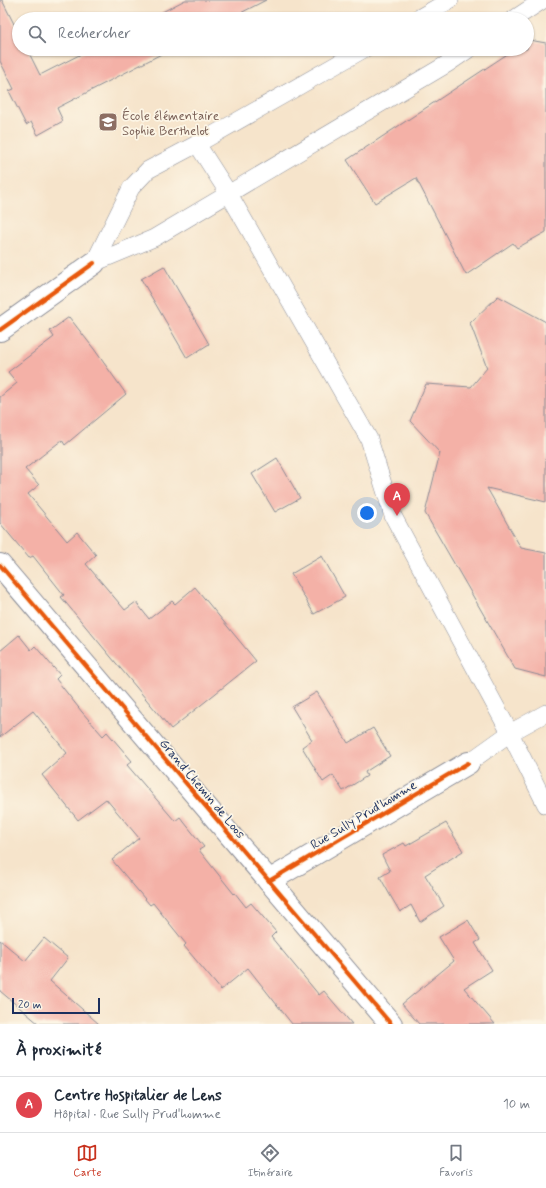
<!DOCTYPE html>
<html lang="fr">
<meta charset="utf-8">
<style>
body{margin:0;font-family:Mynerve,sans-serif;background:#f6f6f7;color:#1f2937}
.scale{position:absolute;left:12px;bottom:10px;width:88px;box-sizing:border-box;padding-left:4px;border:2px solid #1b2f5e;border-top:0;font-size:11px;line-height:14px;white-space:nowrap;color:#1b2f5e;-webkit-text-stroke:3px #fcf5e5;paint-order:stroke}
.you{position:absolute;left:367px;top:513px;width:14px;height:14px;margin:-10px;border:3px solid #fff;border-radius:50%;background:#1a73e8;box-shadow:0 0 0 6px #1a73e833}
.badge{display:grid;place-items:center;width:26px;height:26px;border-radius:50%;background:#c8321e;color:#fff;font-size:13px;font-weight:700}
.pin{position:absolute;translate:-50% -33px;filter:drop-shadow(0 1px 2px #0008)}
.pin::after{content:'';position:absolute;top:21px;width:14px;height:12px;background:inherit;clip-path:polygon(0 0,100% 0,50% 100%)}
.list{margin:0;padding:0;list-style:none}
h2{display:flex;justify-content:space-between;align-items:center;height:52px;margin:0;padding:0 16px;font-size:17px}
h2 small{font-size:13px;font-weight:400;color:#747a83}
.list li{display:grid;grid-template-columns:26px 1fr auto;gap:12px;align-items:center;box-sizing:border-box;height:56px;padding:0 16px;border-top:1px solid #e0e1e3}
.list b{display:block;font-size:15px;white-space:nowrap}
.list p{margin:0;font-size:13px;white-space:nowrap;color:#747a83}
.list em{font-size:13px;font-style:normal;color:#747a83}
.icon{flex:none;width:22px;height:22px;fill:none;stroke:currentColor;stroke-width:2;stroke-linecap:round;stroke-linejoin:round}
.map{position:relative;flex:none;width:546px;height:1024px;overflow:hidden}
.search{position:absolute;background:#fff;box-shadow:0 1px 3px #0004;left:12px;right:12px;top:12px;height:44px;display:flex;align-items:center;gap:10px;box-sizing:border-box;padding:0 14px;border-radius:22px;color:#747a83;font-size:15px}
.sheet{height:108px;background:#fff}
nav{display:flex;justify-content:space-around;align-items:center;box-sizing:border-box;height:56px;border-top:1px solid #e0e1e3;background:#fff;font-size:11px;color:#747a83}
nav a{display:grid;justify-items:center;gap:2px}
nav .on{color:#c8321e}
.map>svg:first-child{display:block}
</style>
<div class="map">
<svg width="546" height="1024" viewBox="0 0 546 1024">
<rect width="100%" height="100%" fill="#fcf5e5"/>
<filter id="ink" filterUnits="userSpaceOnUse"><feTurbulence type="fractalNoise" baseFrequency=".025" numOctaves="2"/><feDisplacementMap in="SourceGraphic" scale="8" xChannelSelector="R" yChannelSelector="G"/><feConvolveMatrix kernelMatrix="1 2 1 2 8 2 1 2 1" color-interpolation-filters="sRGB"/></filter>
<filter id="wash" filterUnits="userSpaceOnUse"><feTurbulence type="fractalNoise" baseFrequency=".012" numOctaves="4" result="noise"/><feDisplacementMap in="SourceGraphic" scale="16" xChannelSelector="R" yChannelSelector="G"/><feGaussianBlur stdDeviation="0.9" result="paint"/><feColorMatrix in="noise" values="0 0 0 0 0 0 0 0 0 0 0 0 0 0 0 0 0 1.4 0 .05"/><feComposite in="paint" operator="in"/></filter>
<g filter="url(#wash)">
<rect width="100%" height="100%" fill="#f6e4cb"/>
<g id="blocks">
<g fill="#f4b1a7">
<path d="M0,0H2L19,34V49H27L40,75L91,49H171L57,108L63,121L38,135L31,122L26,125L9,91L14,89L0,61Z"/>
<path d="M185,0H266L229,19H149Z"/>
<path d="M529,40L546,43V232L517,248L513,243L466,275L416,178L375,203L347,160L515,49H527V41Z"/>
<path d="M164,266L209,344L187,358L141,279Z"/>
<path d="M498,296L546,322V502L487,488L521,548L546,553V677L515,669L425,513L440,453L410,421L426,384L471,387L487,368L470,323Z"/>
<path d="M69,317L94,349L126,394L65,445L62,440L25,469L39,485L28,494L67,541L77,532L96,555L86,564L125,610L136,602L149,619L172,601L175,604L195,587L256,661L171,729L61,597L64,595L33,556L29,558L0,523V397L17,383L8,372L54,337L50,331Z"/>
<path d="M277,458L300,498L275,512L252,474Z"/>
<path d="M322,556L345,597L314,614L291,574Z"/>
<path d="M19,635L31,650L35,646L60,675L56,679L82,712L103,736L107,732L132,761L127,765L175,821L180,817L204,847L199,850L234,894L235,893L246,907L251,903L276,932L271,937L319,995L324,991L352,1024H292L248,968L221,990L184,946L186,944L153,903L150,905L112,860L139,838L106,799L78,820L42,775L67,753L38,717L33,711L0,737V651Z"/>
<path d="M317,692L348,743L373,728L390,756L365,772L367,776L343,791L333,775L323,782L302,747L312,740L292,707Z"/>
<path d="M446,823L463,851L425,875L444,906L420,922L411,905L400,912L390,895L380,877L390,871L382,855L404,843L406,846Z"/>
<path d="M468,920L480,940L475,943L492,970L464,988L495,1024H419L402,1004L454,961L439,937Z"/>
<path d="M44,938L68,958L50,981L99,1024H39L0,991V940L25,961Z"/>
</g>
</g>
</g>
<g filter="url(#ink)">
<use href="#blocks" fill-opacity="0" stroke="#888a94" stroke-width="1"/>
<g fill="none" stroke-linecap="round" stroke-linejoin="round">
<g stroke="#888a94" stroke-width="18">
<g id="service">
<path d="M417,19L450,0"/>
<path d="M514,19L543,0"/>
<path d="M197,144L229,194L369,439L393,516L510,733L546,805"/>
<path d="M94,263L154,238L447,64L469,49"/>
<path d="M94,263L131,188L148,170L197,144L364,49"/>
<path d="M468,763L510,733L546,713"/>
</g>
</g>
<g stroke="#888a94" stroke-width="24">
<g id="minor">
<path d="M0,330L94,263"/>
<path d="M0,565L391,1024"/>
<path d="M269,881L468,763"/>
</g>
</g>
<use href="#service" stroke="#fff" stroke-width="17"/>
<use href="#minor" stroke="#fff" stroke-width="22"/>
<g stroke="#fcf5e5" stroke-width="6">
<g id="cycleway">
<path d="M0,330L94,263"/>
<path d="M0,565L391,1024"/>
<path d="M269,881L468,763"/>
</g>
</g>
<use href="#cycleway" stroke="#e8590c" stroke-width="4"/>
</g>
</g>
<defs>
<g id="school-square" transform="scale(1)"><rect x="-9" y="-9" width="18" height="18" rx="4" fill="#8d6e63" stroke="#fcf5e5"/><path d="M0-5L7-2L0 1L-7-2ZM-4 1L0 2.5L4 1V4Q0 6-4 4Z" fill="#fff"/></g>
</defs>
<g fill-rule="evenodd">
<use href="#school-square" x="108" y="122"/>
</g>
<g text-anchor="middle" stroke-width="3.5" stroke-linejoin="round" paint-order="stroke">
<g font-size="13" fill="#785e54" stroke="#fcf5e5" text-anchor="start">
<text x="122" y="120">École élémentaire<tspan x="122" dy="15">Sophie Berthelot</tspan></text>
</g>
<g font-size="13" fill="#1b2f5e" stroke="#fcf5e5">
<text transform="translate(203 788) rotate(50)" y="5">Grand Chemin de Loos</text>
<text transform="translate(363 814) rotate(-31)" y="5">Rue Sully Prud'homme</text>
</g>
</g>
</svg>
<div class="scale">20 m</div>
<div class="you"></div>
<div class="pin badge" style="left:397px;top:516px;background:#e0444e">A</div>
<div class="search"><svg class="icon" aria-label="search" viewBox="0 0 24 24"><circle cx="10" cy="10" r="6"/><path d="M15 15l6 6"/></svg>Rechercher</div>
</div>
<section class="sheet">
<h2>À proximité<small></small></h2>
<ul class="list">
<li><span class="badge" style="background:#e0444e">A</span><div><b>Centre Hospitalier de Lens</b><p>Hôpital · Rue Sully Prud'homme</p></div><em>10 m</em></li>
</ul>
</section>
<nav>
<a class="on"><svg class="icon" aria-label="map" viewBox="0 0 24 24"><path d="M3 6l6-2 6 2 6-2v14l-6 2-6-2-6 2zM9 4v14M15 6v14"/></svg>Carte</a>
<a><svg class="icon" aria-label="directions" viewBox="0 0 24 24"><path d="M12 3l9 9-9 9-9-9zM9 14v-3h6M13 9l2 2-2 2"/></svg>Itinéraire</a>
<a><svg class="icon" aria-label="saved" viewBox="0 0 24 24"><path d="M7 4h10v16l-5-4-5 4z"/></svg>Favoris</a>
</nav>
